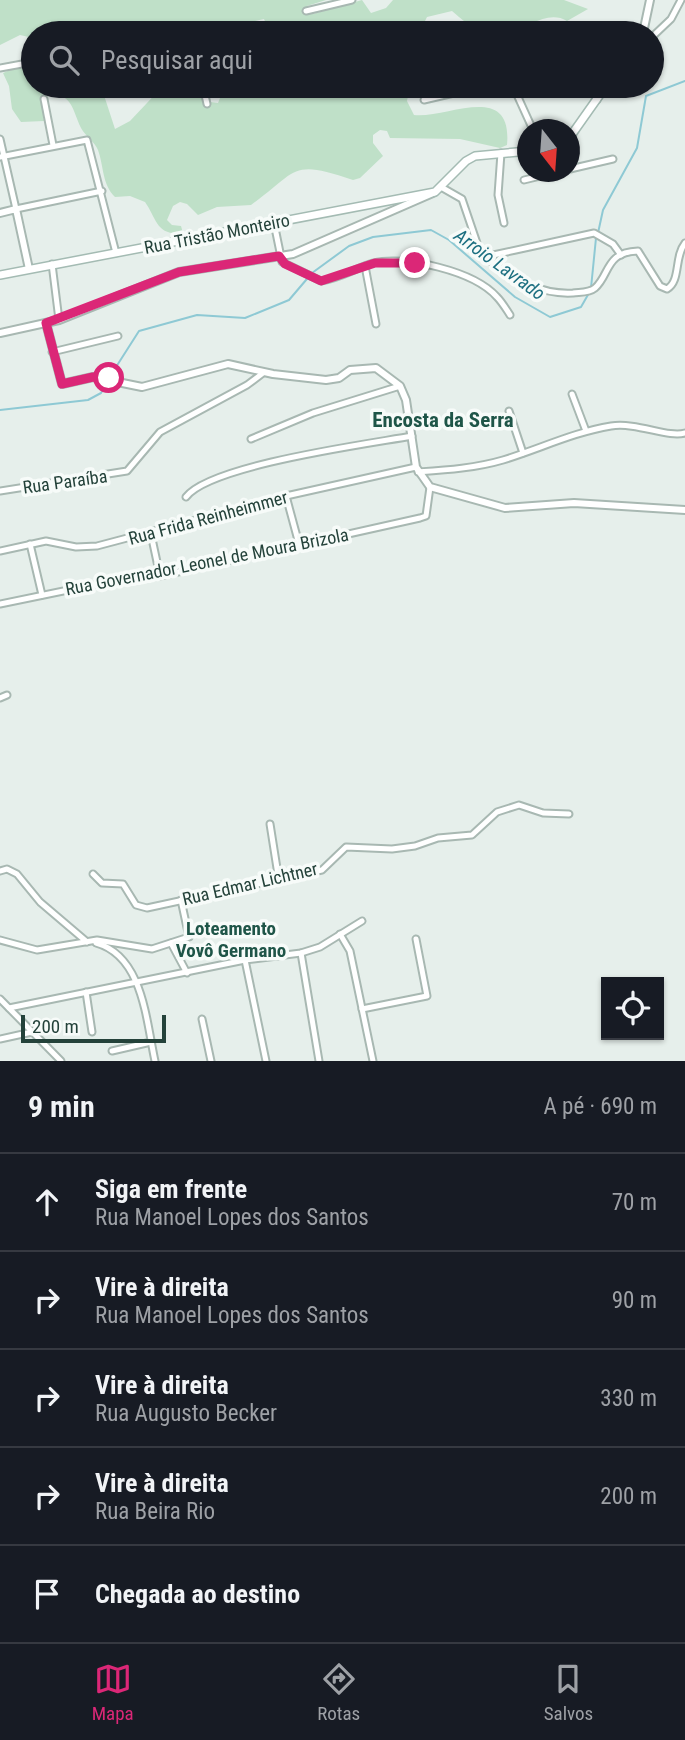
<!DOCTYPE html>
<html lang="pt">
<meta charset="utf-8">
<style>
body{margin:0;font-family:"Roboto Condensed",sans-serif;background:#20242c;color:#f1f3f6}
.controls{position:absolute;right:21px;bottom:21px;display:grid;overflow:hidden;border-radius:0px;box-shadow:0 2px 5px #0004}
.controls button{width:63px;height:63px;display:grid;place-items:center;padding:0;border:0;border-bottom:2px solid #363941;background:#171b24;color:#f1f3f6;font:35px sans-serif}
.compass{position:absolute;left:517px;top:119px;width:63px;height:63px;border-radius:50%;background:#171b24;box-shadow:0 2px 5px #0004;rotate:163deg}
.scale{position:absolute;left:21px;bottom:18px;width:145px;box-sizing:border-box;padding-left:7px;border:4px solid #24423a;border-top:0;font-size:19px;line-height:24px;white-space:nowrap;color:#24423a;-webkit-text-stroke:5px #f7fbf9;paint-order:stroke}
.stop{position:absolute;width:21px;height:21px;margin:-16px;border:5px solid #db2777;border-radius:50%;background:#fff}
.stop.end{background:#db2777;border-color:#fff;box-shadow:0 2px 7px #0008}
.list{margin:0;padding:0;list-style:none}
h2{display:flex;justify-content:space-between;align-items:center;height:91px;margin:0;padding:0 28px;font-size:30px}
h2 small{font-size:23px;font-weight:400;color:#9ea1a6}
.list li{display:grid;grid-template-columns:46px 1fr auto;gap:21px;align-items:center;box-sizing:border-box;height:98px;padding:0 28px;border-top:2px solid #363941}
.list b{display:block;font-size:26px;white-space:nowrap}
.list p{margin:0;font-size:23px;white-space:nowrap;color:#9ea1a6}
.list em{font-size:23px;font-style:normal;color:#9ea1a6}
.icon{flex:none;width:38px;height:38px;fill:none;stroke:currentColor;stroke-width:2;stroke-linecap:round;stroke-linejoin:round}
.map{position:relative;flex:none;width:685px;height:1061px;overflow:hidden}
.search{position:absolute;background:#171b24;box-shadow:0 2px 5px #0004;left:21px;right:21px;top:21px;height:77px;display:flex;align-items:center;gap:18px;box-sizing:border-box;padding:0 24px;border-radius:38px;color:#9ea1a6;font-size:26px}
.sheet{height:581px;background:#171b24}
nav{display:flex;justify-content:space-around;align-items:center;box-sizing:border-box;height:98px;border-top:2px solid #363941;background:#171b24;font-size:19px;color:#9ea1a6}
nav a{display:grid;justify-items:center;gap:4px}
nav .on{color:#db2777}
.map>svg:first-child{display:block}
</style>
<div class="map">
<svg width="685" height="1061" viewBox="0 0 685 1061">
<rect width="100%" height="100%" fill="#e6efeb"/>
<g fill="#bfe0c8">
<path d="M0,0H326L307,6L305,13L313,14L362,0L371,13L386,8L393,0H564L588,9L567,21C541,6 516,43 484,33C474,30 460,18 452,11L427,17L419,33H264L267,26L264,19L200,33H70L68,29C55,28 46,33 33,33V38L20,35L0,45Z"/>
<path d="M33,64V86H101L115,129L130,121L163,86H200L210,102L218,103L224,88L230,86L245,92L250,86H410L407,101L414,115C446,119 513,80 507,145L500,148L460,139L390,138L387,131L380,130L373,135V143L383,156L360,178L353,180C290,158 298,171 251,205L217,207L198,215L187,204L180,202L173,206L167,220L172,225L181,226L183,233C156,236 157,219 145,202L130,196L115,197C102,184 104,167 98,150C95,142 86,137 81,128C72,109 73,94 47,93L42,100L44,121L21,122L12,109L9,86L3,73L20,66Z"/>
</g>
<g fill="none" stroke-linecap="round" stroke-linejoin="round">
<g stroke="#8ec9d4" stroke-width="2">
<path d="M598,233L603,210L637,148L646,96L685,81"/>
<path d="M591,288L596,238"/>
<path d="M109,378L139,331L197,315L245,318L289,300L312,273L349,246L373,237L431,230L449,240L515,297L550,317L581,307L589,293"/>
<path d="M0,410L88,400L101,393L107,383"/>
</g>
<g stroke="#a8b8b2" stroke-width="9">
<g id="minor">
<path d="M306,11L352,0"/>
<path d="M652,37L671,19L681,0"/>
<path d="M0,68L33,62"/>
<path d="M203,86L207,104"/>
<path d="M513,86L533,130"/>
<path d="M589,86L597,100"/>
<path d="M44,99L53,145"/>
<path d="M424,100L484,86"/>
<path d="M0,139L16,209L102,191"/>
<path d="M501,153L498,195L504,223"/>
<path d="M0,157L87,140L116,253"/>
<path d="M570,169L613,159"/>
<path d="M524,180L557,172"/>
<path d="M441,187L462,199L479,249L484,257C514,277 536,295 573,293C580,292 589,293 595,288C610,275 605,252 638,251L660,286L667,289C681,281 674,257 685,243"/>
<path d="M274,223L282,262L321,281C340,278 356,268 373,263C406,255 474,271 497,297C502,302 506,309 510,315"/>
<path d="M484,257L594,233L613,244L621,255"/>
<path d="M52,264L59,320"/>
<path d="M365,266L376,324"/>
<path d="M52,352L118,336"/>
<path d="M572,394L586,431"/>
<path d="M509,411L523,453"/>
<path d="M251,439L313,413L400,386"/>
<path d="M418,472C446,470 476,468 503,460C539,449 574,432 611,426C637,422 668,438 685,433"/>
<path d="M0,491L127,471L160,432L247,385L263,373"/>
<path d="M286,496L299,544"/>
<path d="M186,497C210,465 368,444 412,436"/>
<path d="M151,534L160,576"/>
<path d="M30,544L42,595"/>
<path d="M0,551L46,541L76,547L97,546L286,496L416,467"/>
<path d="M0,604L107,582L160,576L420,518L426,516L430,487"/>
<path d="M0,698L7,695"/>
<path d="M270,824L279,881"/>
<path d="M0,871L7,869L17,874L40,902L87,942"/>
<path d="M93,874L102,883L123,884L136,905L147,908L322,870L346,847L392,849L415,846L438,838L472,835L497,812L519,805L543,813L569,814"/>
<path d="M340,934L350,951L373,1061"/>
<path d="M0,940L37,950L97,940L152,949L189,937L181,900"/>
<path d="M96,943C143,956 146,1020 155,1061"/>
<path d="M171,943L187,973"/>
<path d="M301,953L319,1061"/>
<path d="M245,960L266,1061"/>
<path d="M86,992L92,1032"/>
<path d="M0,999L61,1061"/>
<path d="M9,1008L245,960L301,953L320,947L362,921"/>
<path d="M362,1009L427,996L416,939"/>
<path d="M202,1019L211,1061"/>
<path d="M0,1039L32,1032"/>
<path d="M112,1051L151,1042"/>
</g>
</g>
<g stroke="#a8b8b2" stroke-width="10">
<g id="tertiary">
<path d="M643,33L650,0"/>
<path d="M0,213L16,209L29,269"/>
<path d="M46,323L62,384L93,377L142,387L228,364L273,374L326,380L339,378L350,370L376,368L400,386L406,400L416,467L430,487L505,508L574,503L685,510"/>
<path d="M0,333L59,320L179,272L293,254L433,193"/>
</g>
</g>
<g stroke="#a4bbb3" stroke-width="10">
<g id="secondary">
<path d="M570,137L606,86"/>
<path d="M0,275L435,192L466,161L475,156L528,151"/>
</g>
</g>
<use href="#minor" stroke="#fff" stroke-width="5"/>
<use href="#tertiary" stroke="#fff" stroke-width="6"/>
<use href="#secondary" stroke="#fff" stroke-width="7"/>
</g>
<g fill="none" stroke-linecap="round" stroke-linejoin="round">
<path stroke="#db2777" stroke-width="9" d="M109,378L93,377L62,384L46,323L179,272L279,256L285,264L321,281L375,263H415"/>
</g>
<g text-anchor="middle" stroke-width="7" stroke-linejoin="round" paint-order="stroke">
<g font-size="18" fill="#24423a" stroke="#f7fbf9">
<text transform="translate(217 234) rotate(-11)" y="6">Rua Tristão Monteiro</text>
<text transform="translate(65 482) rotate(-8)" y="6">Rua Paraíba</text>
<text transform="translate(208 518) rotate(-15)" y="6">Rua Frida Reinheimmer</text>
<text transform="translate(207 562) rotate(-11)" y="6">Rua Governador Leonel de Moura Brizola</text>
<text transform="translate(250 884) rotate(-13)" y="6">Rua Edmar Lichtner</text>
</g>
<g font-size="19" font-style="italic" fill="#1c6f80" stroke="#f7fbf9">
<text transform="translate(500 264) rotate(36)" y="7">Arroio Lavrado</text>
</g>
<g font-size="19" font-weight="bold" fill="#1f5548" stroke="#f7fbf9">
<text x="231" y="935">Loteamento<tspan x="231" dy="22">Vovô Germano</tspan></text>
</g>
<g font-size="21" font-weight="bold" fill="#1f5548" stroke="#f7fbf9">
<text x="443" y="427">Encosta da Serra</text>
</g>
</g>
</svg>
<div class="controls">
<button><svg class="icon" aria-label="locate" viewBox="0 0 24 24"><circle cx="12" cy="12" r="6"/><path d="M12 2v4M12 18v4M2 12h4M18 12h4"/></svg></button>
</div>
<svg class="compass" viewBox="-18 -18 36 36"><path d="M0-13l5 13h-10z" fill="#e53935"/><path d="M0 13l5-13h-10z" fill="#9ea1a6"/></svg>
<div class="scale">200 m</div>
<div class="stop" style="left:109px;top:378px"></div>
<div class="stop end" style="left:415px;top:263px"></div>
<div class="search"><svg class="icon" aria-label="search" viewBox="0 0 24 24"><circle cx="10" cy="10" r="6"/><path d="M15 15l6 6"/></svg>Pesquisar aqui</div>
</div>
<section class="sheet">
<h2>9 min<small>A pé · 690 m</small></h2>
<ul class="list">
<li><svg class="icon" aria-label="ahead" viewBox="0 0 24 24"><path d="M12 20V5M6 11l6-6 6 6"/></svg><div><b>Siga em frente</b><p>Rua Manoel Lopes dos Santos</p></div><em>70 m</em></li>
<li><svg class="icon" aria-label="right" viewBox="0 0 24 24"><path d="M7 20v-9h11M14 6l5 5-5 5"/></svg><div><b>Vire à direita</b><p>Rua Manoel Lopes dos Santos</p></div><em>90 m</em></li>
<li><svg class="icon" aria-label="right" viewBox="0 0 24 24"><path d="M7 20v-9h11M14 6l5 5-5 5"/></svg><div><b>Vire à direita</b><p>Rua Augusto Becker</p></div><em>330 m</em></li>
<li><svg class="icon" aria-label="right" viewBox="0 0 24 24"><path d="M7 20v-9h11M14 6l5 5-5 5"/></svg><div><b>Vire à direita</b><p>Rua Beira Rio</p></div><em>200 m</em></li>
<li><svg class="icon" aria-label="arrive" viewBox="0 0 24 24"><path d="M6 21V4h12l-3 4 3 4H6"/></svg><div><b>Chegada ao destino</b></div></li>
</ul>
</section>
<nav>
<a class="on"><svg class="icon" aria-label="map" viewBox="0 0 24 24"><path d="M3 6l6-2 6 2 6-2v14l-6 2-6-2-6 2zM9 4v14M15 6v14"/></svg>Mapa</a>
<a><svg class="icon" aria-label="directions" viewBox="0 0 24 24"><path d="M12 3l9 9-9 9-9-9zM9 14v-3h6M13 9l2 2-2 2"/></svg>Rotas</a>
<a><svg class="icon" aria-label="saved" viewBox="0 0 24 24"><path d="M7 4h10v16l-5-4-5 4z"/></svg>Salvos</a>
</nav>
